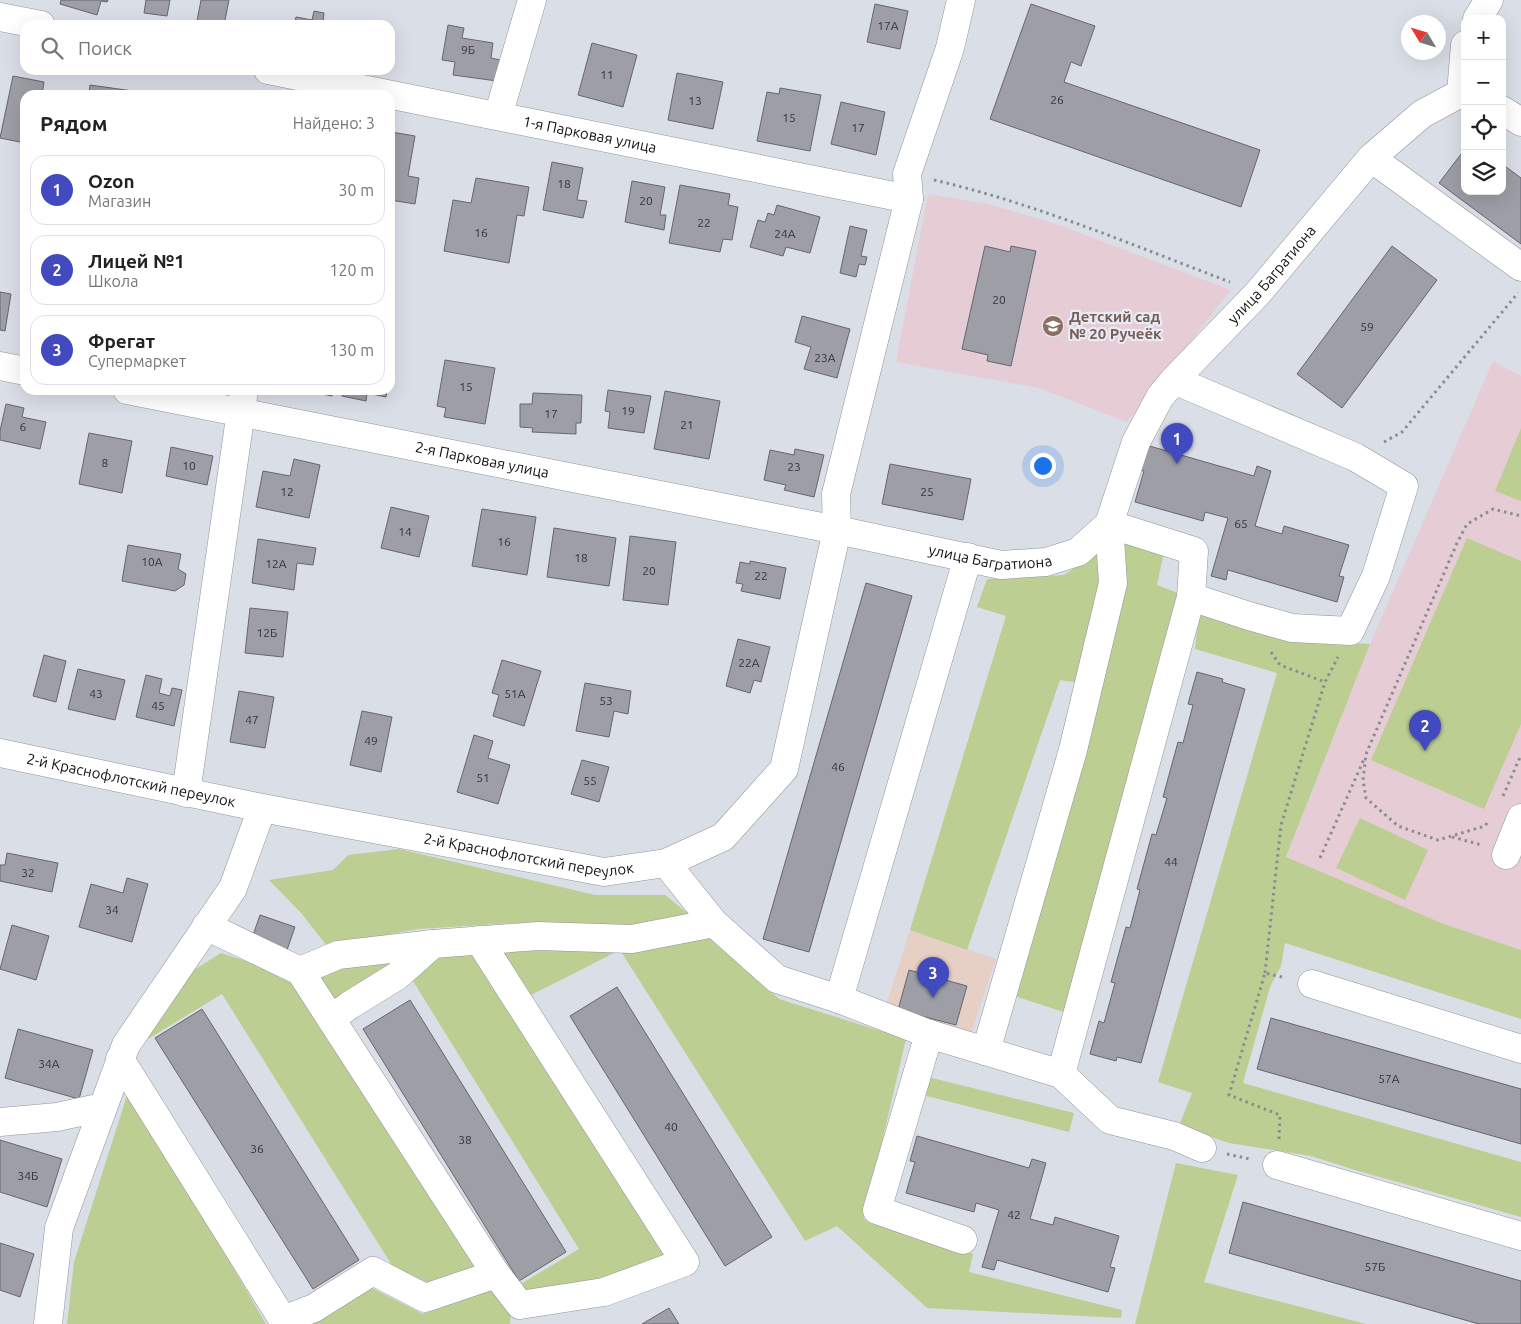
<!DOCTYPE html>
<html lang="ru">
<meta charset="utf-8">
<style>
body{margin:0;font-family:Ubuntu,sans-serif;background:#f6f6f6;color:#222}
.controls{position:absolute;right:15px;top:15px;display:grid;overflow:hidden;border-radius:10px;box-shadow:0 5px 20px #0002}
.controls button{width:45px;height:45px;display:grid;place-items:center;padding:0;border:0;border-bottom:1px solid #e0e0e0;background:#fff;color:#222;font:25px sans-serif}
.compass{position:absolute;left:1401px;top:15px;width:45px;height:45px;border-radius:50%;background:#fff;box-shadow:0 5px 20px #0002;rotate:308deg}
.you{position:absolute;left:1042px;top:465px;width:18px;height:18px;margin:-12px;border:4px solid #fff;border-radius:50%;background:#1a73e8;box-shadow:0 0 0 8px #1a73e833}
.badge{display:grid;place-items:center;width:32px;height:32px;border-radius:50%;background:#414abf;color:#fff;font-size:16px;font-weight:700}
.pin{position:absolute;translate:-50% -41px;filter:drop-shadow(0 1px 2px #0008)}
.pin::after{content:'';position:absolute;top:26px;width:18px;height:15px;background:inherit;clip-path:polygon(0 0,100% 0,50% 100%)}
.list{margin:0;padding:0;list-style:none}
h2{display:flex;justify-content:space-between;align-items:center;height:65px;margin:0;padding:0 20px;font-size:21px}
h2 small{font-size:16px;font-weight:400;color:#767676}
.list li{display:grid;grid-template-columns:32px 1fr auto;gap:15px;align-items:center;box-sizing:border-box;height:70px;margin:0 10px 10px;padding:0 10px;border:1px solid #e0e0e0;border-radius:15px}
.list b{display:block;font-size:19px;white-space:nowrap}
.list p{margin:0;font-size:16px;white-space:nowrap;color:#767676}
.list em{font-size:16px;font-style:normal;color:#767676}
.icon{flex:none;width:28px;height:28px;fill:none;stroke:currentColor;stroke-width:2;stroke-linecap:round;stroke-linejoin:round}
.map{position:relative;flex:none;width:1521px;height:1324px;overflow:hidden}
.search{position:absolute;background:#fff;box-shadow:0 5px 20px #0002;left:20px;top:20px;width:375px;height:55px;display:flex;align-items:center;gap:12px;box-sizing:border-box;padding:0 18px;border-radius:15px;color:#767676;font-size:19px}
.panel{position:absolute;background:#fff;box-shadow:0 5px 20px #0002;left:20px;top:90px;width:375px;height:305px;border-radius:15px}
.map>svg:first-child{display:block}
</style>
<div class="map">
<svg width="1521" height="1324" viewBox="0 0 1521 1324">
<rect width="100%" height="100%" fill="#dadee7"/>
<path fill="#e6cfc4" d="M910,930L996,959L970,1037L886,1006Z"/>
<g fill="#e6cdd5">
<path d="M928,194L989,204L1056,224L1231,290L1127,422L1039,388L896,362Z"/>
<path d="M1493,361L1521,376V950L1444,924L1286,858L1370,644Z"/>
</g>
<g fill="#bcce92">
<path d="M1521,428V501L1495,491Z"/>
<path d="M1118,535L1164,552L1157,585L1183,595L1070,1014L1011,995Z"/>
<path d="M1467,538L1521,561V724L1484,809L1371,760Z"/>
<path d="M1102,549V591L1080,683L1060,680L967,950L910,930L1006,616L977,607L987,579L1064,575Z"/>
<path d="M1199,613L1298,640L1370,644L1286,857L1444,924L1521,950V1019L1285,943L1281,966L1270,987L1243,1083L1521,1162V1217L1355,1170L1311,1156L1229,1143L1179,1126L1192,1093L1158,1082L1277,673L1195,649Z"/>
<path d="M1360,818L1428,850L1405,900L1336,868Z"/>
<path d="M399,849L595,895H665L696,920L623,928L515,923L418,929L327,946L302,914L269,880L333,870L348,855Z"/>
<path d="M709,934L779,999L906,1039L864,1219L973,1254L969,1272L1122,1310L1121,1318L927,1308L837,1226L805,1241L620,950L529,996L497,949Z"/>
<path d="M221,953L291,976L480,1267L428,1283L393,1267L222,994L133,1048L186,975Z"/>
<path d="M473,954L671,1257L600,1285L524,1300L514,1288L579,1249L413,981L441,955Z"/>
<path d="M406,957L333,1006L313,975L343,961Z"/>
<path d="M924,1076L1074,1113L1069,1132L919,1094Z"/>
<path d="M129,1089L266,1324H67L74,1262Z"/>
<path d="M1176,1163L1238,1175L1204,1282L1366,1324H1135Z"/>
<path d="M372,1288L423,1314L493,1289L511,1313L510,1324H308Z"/>
</g>
<g fill="#9d9ea6" stroke="#65666e">
<path d="M61,0H108L107,2L101,1L97,15L60,4Z"/>
<path d="M146,0H170L167,16L144,13Z"/>
<path d="M201,0H229L224,25L197,21Z"/>
<path d="M875,4L908,11L900,49L867,42Z"/>
<path d="M1031,4L1095,26L1081,66L1071,62L1064,82L1260,150L1241,207L990,119Z"/>
<path d="M314,11L324,13L323,22L341,25H294L296,17L312,20Z"/>
<path d="M448,25L464,28L462,38L493,43L491,58L500,60L497,81L453,75L455,62L442,60Z"/>
<path d="M592,43L637,55L623,107L578,95Z"/>
<path d="M677,73L723,82L713,129L668,120Z"/>
<path d="M13,76L44,82L42,95H25V143L0,138Z"/>
<path d="M90,85L140,92V95H89Z"/>
<path d="M780,88L821,95L810,151L757,141L767,92L779,94Z"/>
<path d="M841,102L885,112L876,155L831,144Z"/>
<path d="M391,132L415,136L408,176L419,178L415,204L390,200Z"/>
<path d="M1465,149V191H1502V164L1521,178V244L1439,183Z"/>
<path d="M552,162L583,168L577,200L587,201L583,218L543,210Z"/>
<path d="M476,178L529,187L524,216L517,215L509,263L444,251L453,200L471,203Z"/>
<path d="M632,181L665,187L660,215H666L664,230L625,222Z"/>
<path d="M680,185L730,194L728,205L738,207L732,240L723,239L720,252L669,243Z"/>
<path d="M777,205L820,217L810,253L786,247L783,256L750,247L758,220L765,222L768,213L774,215Z"/>
<path d="M850,226L867,230L861,256L867,257L865,265L859,264L856,277L840,273Z"/>
<path d="M985,246L1010,252L1011,246L1036,251L1011,366L987,361L988,355L962,349Z"/>
<path d="M1392,246L1437,280L1342,408L1297,374Z"/>
<path d="M0,292L11,294L5,331L0,330Z"/>
<path d="M802,316L850,329L837,378L804,369L811,347L795,342Z"/>
<path d="M445,360L495,368L485,424L444,417L446,408L437,406Z"/>
<path d="M301,390H333L332,396Z"/>
<path d="M343,390H387L386,397L367,393L366,401L342,396Z"/>
<path d="M608,390L651,396L644,433L608,428L610,412L605,411Z"/>
<path d="M665,391L720,401L709,459L654,449Z"/>
<path d="M533,393L582,395L581,423H576V434L532,432L533,428L520,427V404H532Z"/>
<path d="M6,404L24,408L22,417L46,422L40,449L0,440V431Z"/>
<path d="M89,433L132,441L122,493L79,484Z"/>
<path d="M1146,445L1254,476L1257,466L1271,471L1255,526L1282,534L1284,526L1349,545L1339,576L1344,577L1337,602L1228,570L1226,580L1211,576L1228,518L1205,512L1203,521L1135,502L1144,471L1139,470Z"/>
<path d="M171,447L213,456L207,485L166,476Z"/>
<path d="M795,449L824,455L814,497L784,490L786,485L764,480L770,450L794,455Z"/>
<path d="M294,459L320,465L309,518L256,507L263,471L290,476Z"/>
<path d="M890,464L971,479L963,520L882,504Z"/>
<path d="M391,507L429,516L419,557L381,548Z"/>
<path d="M482,509L536,517L527,575L472,566Z"/>
<path d="M554,528L616,538L609,586L547,577Z"/>
<path d="M630,536L676,542L668,605L623,600Z"/>
<path d="M258,539L316,548L313,565L297,563L294,590L252,583Z"/>
<path d="M128,545L181,554L178,569L186,574L184,585L175,591L122,581Z"/>
<path d="M750,561L786,568L780,599L741,591L743,584L736,583L740,562L750,564Z"/>
<path d="M866,583L912,596L809,952L763,939Z"/>
<path d="M250,608L288,612L283,657L245,653Z"/>
<path d="M738,639L770,647L761,682L754,680L750,693L726,686Z"/>
<path d="M44,655L66,661L56,702L33,696Z"/>
<path d="M502,660L541,671L524,726L493,716L499,695L492,693Z"/>
<path d="M78,669L125,680L115,720L68,709Z"/>
<path d="M1197,672L1223,679L1222,682L1245,689L1141,1063L1117,1057L1116,1061L1090,1054L1099,1021L1104,1023L1115,983L1111,982L1126,927L1130,928L1140,890L1137,889L1152,834L1156,835L1167,798L1163,797L1178,742L1183,743L1193,705L1188,704Z"/>
<path d="M146,675L162,679L159,693L170,696L172,688L182,690L174,726L136,717Z"/>
<path d="M585,683L631,691L628,714L614,711L609,737L576,731Z"/>
<path d="M239,691L274,697L265,748L230,742Z"/>
<path d="M362,711L392,717L381,772L350,765Z"/>
<path d="M474,735L493,741L488,758L510,765L498,804L457,792Z"/>
<path d="M582,760L609,767L599,802L571,794Z"/>
<path d="M7,853L58,863L52,892L0,881V865H5Z"/>
<path d="M127,878L148,884L132,942L79,927L91,884L123,893Z"/>
<path d="M260,915L295,927L287,950L252,938Z"/>
<path d="M12,925L49,936L36,980L0,969Z"/>
<path d="M909,970L967,986L956,1025L898,1010Z"/>
<path d="M617,987L772,1237L725,1266L570,1016Z"/>
<path d="M410,1000L566,1252L519,1281L363,1029Z"/>
<path d="M202,1009L359,1260L313,1289L155,1038Z"/>
<path d="M1271,1018L1521,1089V1144L1257,1069Z"/>
<path d="M18,1029L93,1050L79,1099L5,1078Z"/>
<path d="M917,1136L1029,1168L1032,1159L1046,1163L1030,1219L1053,1225L1055,1217L1119,1236L1110,1267L1115,1268L1108,1292L997,1260L994,1270L982,1267L999,1210L976,1203L974,1212L906,1193L915,1162L910,1161Z"/>
<path d="M0,1140L62,1159L47,1207L0,1192Z"/>
<path d="M1243,1202L1521,1281V1324H1479L1229,1253Z"/>
<path d="M0,1243L34,1254L20,1297L0,1290Z"/>
<path d="M669,1308L679,1324H642Z"/>
</g>
<g fill="none" stroke-linecap="round" stroke-linejoin="round">
<g stroke="#90949b" stroke-width="29">
<g id="minor">
<path d="M0,17L41,25"/>
<path d="M1477,19L1489,0"/>
<path id="s1" d="M268,70L909,199"/>
<path d="M1461,93L1465,45"/>
<path d="M1502,110L1521,122"/>
<path d="M498,116L532,0"/>
<path d="M1371,158L1521,267"/>
<path d="M0,366L25,371"/>
<path d="M1174,380L1355,457L1404,486L1376,576L1350,631L1292,628L1249,616L1191,597"/>
<path id="s2" d="M127,390L837,530L1001,565L1046,562L1078,552L1109,524L1136,442L1160,397L1174,380L1258,293L1371,158L1422,114L1461,93L1465,94"/>
<path id="s3" d="M0,753L262,808L604,872L666,863L723,837L784,769L837,530L836,494L909,199L907,174L950,48L961,0"/>
<path d="M186,793L244,390"/>
<path d="M1506,855L1521,818"/>
<path d="M666,863L714,923L777,979L839,999L929,1034L1061,1074L1110,1120L1174,1136L1202,1148"/>
<path d="M206,926L300,971L338,955L433,944L538,936L632,939L714,923"/>
<path d="M479,940L685,1262L604,1292L520,1305L496,1274"/>
<path d="M1312,984L1521,1049"/>
<path d="M839,999L968,557"/>
<path d="M331,1019L350,1005L397,976L433,944"/>
<path d="M929,1034L877,1210L963,1240"/>
<path d="M986,1051L1073,750L1113,583L1109,524L1194,551L1191,597L1061,1074"/>
<path d="M120,1059L283,1320L314,1308L373,1271L425,1298L496,1274L300,971"/>
<path d="M0,1122L57,1117L103,1107"/>
<path d="M1277,1165L1521,1236"/>
<path d="M48,1324L59,1228L126,1045L233,888L262,808"/>
</g>
</g>
<g stroke="#898c93" stroke-width="3" stroke-dasharray="2.5 4" stroke-linecap="butt">
<path d="M934,180C1034,203 1135,246 1230,282"/>
<path d="M1384,442L1402,432L1518,293"/>
<path d="M1271,652L1280,665L1325,682"/>
<path d="M1503,796L1521,755"/>
<path d="M1487,823L1485,826L1438,840L1398,826L1366,798L1363,780L1366,754L1457,543L1467,524L1493,509L1521,516"/>
<path d="M1452,837L1482,845"/>
<path d="M1320,858L1365,757"/>
<path d="M1265,973L1281,825L1325,682L1338,657"/>
<path d="M1279,1139L1280,1115L1229,1095L1265,973L1286,978"/>
<path d="M1227,1154L1250,1159"/>
</g>
<use href="#minor" stroke="#fff" stroke-width="28"/>
</g>
<defs>
<g id="school-disc" transform="scale(1.125)"><circle r="9.5" fill="#8d6e63" stroke="#e7ebf4"/><path d="M0-5L7-2L0 1L-7-2ZM-4 1L0 2.5L4 1V4Q0 6-4 4Z" fill="#fff"/></g>
</defs>
<g fill-rule="evenodd">
<use href="#school-disc" x="1053" y="326"/>
</g>
<g text-anchor="middle" stroke-width="4.5" stroke-linejoin="round" paint-order="stroke">
<g font-size="12" fill="#333438">
<text x="888" y="30">17А</text>
<text x="468" y="54">9Б</text>
<text x="607" y="79">11</text>
<text x="1057" y="104">26</text>
<text x="695" y="105">13</text>
<text x="789" y="122">15</text>
<text x="858" y="132">17</text>
<text x="564" y="188">18</text>
<text x="646" y="205">20</text>
<text x="704" y="227">22</text>
<text x="481" y="237">16</text>
<text x="785" y="238">24А</text>
<text x="999" y="304">20</text>
<text x="1367" y="331">59</text>
<text x="825" y="362">23А</text>
<text x="466" y="391">15</text>
<text x="628" y="415">19</text>
<text x="551" y="418">17</text>
<text x="687" y="429">21</text>
<text x="23" y="431">6</text>
<text x="105" y="467">8</text>
<text x="189" y="470">10</text>
<text x="794" y="471">23</text>
<text x="287" y="496">12</text>
<text x="927" y="496">25</text>
<text x="1241" y="528">65</text>
<text x="405" y="536">14</text>
<text x="504" y="546">16</text>
<text x="581" y="562">18</text>
<text x="152" y="566">10А</text>
<text x="276" y="568">12А</text>
<text x="649" y="575">20</text>
<text x="761" y="580">22</text>
<text x="267" y="637">12Б</text>
<text x="749" y="667">22А</text>
<text x="96" y="698">43</text>
<text x="515" y="698">51А</text>
<text x="606" y="705">53</text>
<text x="158" y="710">45</text>
<text x="252" y="724">47</text>
<text x="371" y="745">49</text>
<text x="838" y="771">46</text>
<text x="483" y="782">51</text>
<text x="590" y="785">55</text>
<text x="1171" y="866">44</text>
<text x="28" y="877">32</text>
<text x="112" y="914">34</text>
<text x="49" y="1068">34А</text>
<text x="1389" y="1083">57А</text>
<text x="671" y="1131">40</text>
<text x="465" y="1144">38</text>
<text x="257" y="1153">36</text>
<text x="28" y="1180">34Б</text>
<text x="1014" y="1219">42</text>
<text x="1375" y="1271">57Б</text>
</g>
<g font-size="15" fill="#101114" stroke="#e7ebf4">
<text dy="5" stroke="none"><textPath href="#s1" startOffset="328">1-я Парковая улица</textPath></text>
<text dy="5" stroke="none"><textPath href="#s2" startOffset="1315">улица Багратиона</textPath></text>
<text dy="5" stroke="none"><textPath href="#s2" startOffset="362">2-я Парковая улица</textPath></text>
<text dy="5" stroke="none"><textPath href="#s2" startOffset="880">улица Багратиона</textPath></text>
<text dy="5" stroke="none"><textPath href="#s3" startOffset="134">2-й Краснофлотский переулок</textPath></text>
<text dy="5" stroke="none"><textPath href="#s3" startOffset="539">2-й Краснофлотский переулок</textPath></text>
</g>
<g font-size="15" font-weight="bold" fill="#785e54" stroke="#e7ebf4" text-anchor="start">
<text x="1069" y="322">Детский сад<tspan x="1069" dy="17">№ 20 Ручеёк</tspan></text>
</g>
</g>
</svg>
<div class="controls">
<button>+</button>
<button>−</button>
<button><svg class="icon" aria-label="locate" viewBox="0 0 24 24"><circle cx="12" cy="12" r="6"/><path d="M12 2v4M12 18v4M2 12h4M18 12h4"/></svg></button>
<button><svg class="icon" aria-label="layers" viewBox="0 0 24 24"><path d="M12 4l9 5-9 5-9-5zM3 14l9 5 9-5"/></svg></button>
</div>
<svg class="compass" viewBox="-18 -18 36 36"><path d="M0-13l5 13h-10z" fill="#e53935"/><path d="M0 13l5-13h-10z" fill="#767676"/></svg>
<div class="you"></div>
<div class="pin badge" style="left:1177px;top:464px">1</div>
<div class="pin badge" style="left:1425px;top:751px">2</div>
<div class="pin badge" style="left:933px;top:998px">3</div>
<div class="search"><svg class="icon" aria-label="search" viewBox="0 0 24 24"><circle cx="10" cy="10" r="6"/><path d="M15 15l6 6"/></svg>Поиск</div>
<section class="panel">
<h2>Рядом<small>Найдено: 3</small></h2>
<ul class="list">
<li><span class="badge">1</span><div><b>Ozon</b><p>Магазин</p></div><em>30 m</em></li>
<li><span class="badge">2</span><div><b>Лицей №1</b><p>Школа</p></div><em>120 m</em></li>
<li><span class="badge">3</span><div><b>Фрегат</b><p>Супермаркет</p></div><em>130 m</em></li>
</ul>
</section>
</div>
